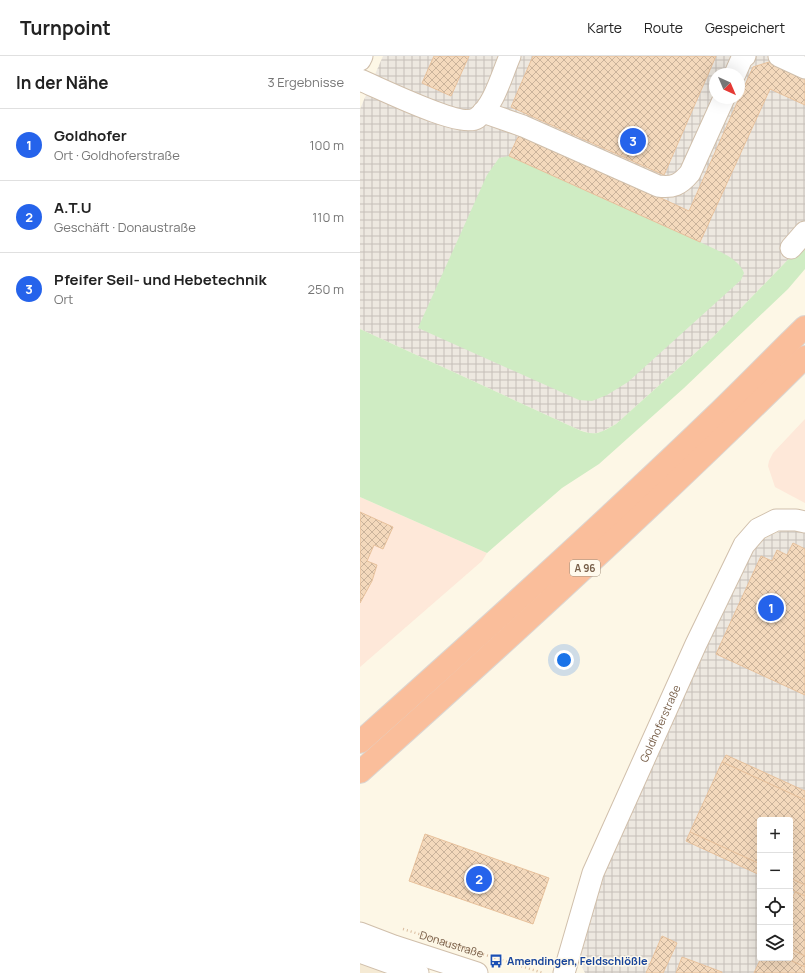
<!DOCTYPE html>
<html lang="de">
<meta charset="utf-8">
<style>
body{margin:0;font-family:Manrope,sans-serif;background:#f2f2f2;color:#222}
.controls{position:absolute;right:12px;bottom:12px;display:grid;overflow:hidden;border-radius:4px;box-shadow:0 4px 16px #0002}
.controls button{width:36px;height:36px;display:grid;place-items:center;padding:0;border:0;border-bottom:1px solid #e0e0e0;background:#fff;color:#222;font:20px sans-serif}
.compass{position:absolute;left:349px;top:12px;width:36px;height:36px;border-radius:50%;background:#fff;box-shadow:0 4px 16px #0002;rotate:136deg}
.you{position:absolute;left:204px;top:604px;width:14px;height:14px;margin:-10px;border:3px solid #fff;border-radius:50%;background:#1a73e8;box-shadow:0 0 0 6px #1a73e833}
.badge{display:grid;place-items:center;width:26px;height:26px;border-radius:50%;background:#2563eb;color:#fff;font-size:13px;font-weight:700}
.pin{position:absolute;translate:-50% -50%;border:2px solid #fff;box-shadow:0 1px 4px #0006}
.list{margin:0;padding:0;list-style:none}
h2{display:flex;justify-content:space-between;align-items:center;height:52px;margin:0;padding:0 16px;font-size:17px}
h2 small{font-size:13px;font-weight:400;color:#767676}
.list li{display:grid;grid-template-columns:26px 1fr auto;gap:12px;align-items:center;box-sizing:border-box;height:72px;padding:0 16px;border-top:1px solid #e0e0e0}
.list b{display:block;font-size:15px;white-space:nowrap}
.list p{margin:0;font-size:13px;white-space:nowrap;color:#767676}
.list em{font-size:13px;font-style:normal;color:#767676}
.icon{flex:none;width:22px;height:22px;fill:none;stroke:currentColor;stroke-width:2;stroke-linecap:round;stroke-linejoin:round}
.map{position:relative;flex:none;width:445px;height:917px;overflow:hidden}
header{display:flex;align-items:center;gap:24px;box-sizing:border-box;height:56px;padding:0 20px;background:#fff;border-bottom:1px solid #e0e0e0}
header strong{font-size:19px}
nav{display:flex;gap:22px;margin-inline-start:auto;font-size:14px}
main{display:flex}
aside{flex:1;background:#fff}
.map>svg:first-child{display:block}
</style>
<header>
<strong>Turnpoint</strong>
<nav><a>Karte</a><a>Route</a><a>Gespeichert</a></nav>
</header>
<main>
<aside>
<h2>In der Nähe<small>3 Ergebnisse</small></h2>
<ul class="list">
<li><span class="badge">1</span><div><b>Goldhofer</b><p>Ort · Goldhoferstraße</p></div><em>100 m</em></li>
<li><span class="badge">2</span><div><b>A.T.U</b><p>Geschäft · Donaustraße</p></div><em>110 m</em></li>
<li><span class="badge">3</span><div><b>Pfeifer Seil- und Hebetechnik</b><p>Ort</p></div><em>250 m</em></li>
</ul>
</aside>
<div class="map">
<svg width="445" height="917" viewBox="0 0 445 917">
<defs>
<pattern id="industrial-grid" width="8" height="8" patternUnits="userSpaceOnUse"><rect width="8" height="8" fill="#ede8e0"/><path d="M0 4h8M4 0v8" fill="none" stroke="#c5bfb8"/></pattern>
<pattern id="building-cross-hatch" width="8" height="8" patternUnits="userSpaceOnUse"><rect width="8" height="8" fill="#f4d9bc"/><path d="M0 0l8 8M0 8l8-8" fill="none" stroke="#cab39b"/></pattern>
</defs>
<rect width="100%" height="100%" fill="#fdf7e6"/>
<path fill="#f5ead4" d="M0,899L57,917H0Z"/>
<g fill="#fee8d9">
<path d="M445,363V447L415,431L408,410L409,405L413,397Z"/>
<path d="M0,441L127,497L122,505L0,611Z"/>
</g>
<g fill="url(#industrial-grid)" fill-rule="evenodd">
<path d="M23,0H445V186L353,281L256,368L241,376L232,378L217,373L0,273V53ZM355,18H379V42H355Z"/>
<path d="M436,474L445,475V917H225L220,907V897L238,830L289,710L392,496L401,485L411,479L421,475ZM400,764H430V902H400Z"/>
</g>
<g fill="#cfecc3">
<path d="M149,100L340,186C355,194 378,201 384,217L381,224L268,326L247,339L232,345L219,344L58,272L127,119L139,102Z"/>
<path d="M445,186V213L428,233L324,332L239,408L202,432L127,497L0,441V273L217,373C235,381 240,377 256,368L353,281Z"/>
</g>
<g fill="url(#building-cross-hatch)" stroke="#e7c19c">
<path d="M74,0H109L91,40L62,27Z"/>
<path d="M173,0H356L304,119L151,51Z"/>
<path d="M409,6L445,22V49L410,33L340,186L149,100L160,77L329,155L393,11Z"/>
<path d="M0,456L33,471L23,493L14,489L7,505L17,509L12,525L0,547Z"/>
<path d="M433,487L445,493V639L356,598L401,500L412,505L417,494L427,499Z"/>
<path d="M366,699L445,735V744L362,706Z"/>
<path d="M362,706L445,744V829L430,822V764H400V808L330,776Z"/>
<path d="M330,776L400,808V819L326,785Z"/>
<path d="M65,778L189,822L173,868L49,825Z"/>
<path d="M430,822L445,829V840L430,833Z"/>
<path d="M435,836L445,840V900L430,893V847Z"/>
<path d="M302,880L317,887L303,917H286Z"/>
<path d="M430,893L445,900V911L425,902H430Z"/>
<path d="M322,901L362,916V917H316Z"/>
<path d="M401,902H425L445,911V917H394Z"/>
</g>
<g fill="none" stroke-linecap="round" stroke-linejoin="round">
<g stroke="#d0bfab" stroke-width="23">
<g id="minor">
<path d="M419,0L445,12"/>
<path d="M0,4L2,0"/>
<path d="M375,18L382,2L385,0"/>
<path d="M0,24C20,32 101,73 117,62C134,50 142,18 150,0"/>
<path d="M123,56L163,70L298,130C313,132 320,129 330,117L364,42"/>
<path d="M431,192L445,176"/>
<path d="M0,877L34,890L117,917"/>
<path d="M0,896L58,917"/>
<path id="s2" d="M204,917L233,817L336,588L384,489L398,473L416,464H436L445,466"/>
</g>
</g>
<g stroke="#dcd5d0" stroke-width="24">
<g id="highway">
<path d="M0,686C120,579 240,471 356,359C386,330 415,300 445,271"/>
<path d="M0,716C151,581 301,444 445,301"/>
</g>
</g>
<path stroke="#d9bc9f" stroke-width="2.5" stroke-dasharray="1 3" stroke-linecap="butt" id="s1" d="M43,873L183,917"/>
<use href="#minor" stroke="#fff" stroke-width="21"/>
<use href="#highway" stroke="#fabe9b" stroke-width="22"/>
</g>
<defs>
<g id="bus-bare" transform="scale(1.08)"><path d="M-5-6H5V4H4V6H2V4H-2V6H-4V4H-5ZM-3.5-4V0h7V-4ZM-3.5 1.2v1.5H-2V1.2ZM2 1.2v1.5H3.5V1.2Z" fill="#1a4fb4" stroke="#fffaed" stroke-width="2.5" paint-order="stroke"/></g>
</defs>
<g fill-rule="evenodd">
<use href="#bus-bare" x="136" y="905"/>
</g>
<g text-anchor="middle" stroke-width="3" stroke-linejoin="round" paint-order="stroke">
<rect fill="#fffaed" stroke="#a08e7a" stroke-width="1" x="210" y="504" width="30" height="16" rx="3"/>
<g font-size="10" font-weight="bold" fill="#785f49">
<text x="225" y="516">A 96</text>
</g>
<g font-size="11" fill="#785f49" stroke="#fffaed">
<text dy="4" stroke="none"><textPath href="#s2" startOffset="268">Goldhoferstraße</textPath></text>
<text dy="4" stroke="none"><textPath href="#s1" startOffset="51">Donaustraße</textPath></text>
</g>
<g font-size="11" font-weight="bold" fill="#164399" stroke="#fffaed" text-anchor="start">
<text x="147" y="909">Amendingen, Feldschlößle</text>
</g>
</g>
</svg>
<div class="controls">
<button>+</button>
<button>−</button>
<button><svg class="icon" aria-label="locate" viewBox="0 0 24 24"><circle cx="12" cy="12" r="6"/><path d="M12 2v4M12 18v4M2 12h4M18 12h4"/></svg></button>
<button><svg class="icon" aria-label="layers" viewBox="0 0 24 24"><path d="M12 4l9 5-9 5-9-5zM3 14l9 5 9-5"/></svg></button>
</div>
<svg class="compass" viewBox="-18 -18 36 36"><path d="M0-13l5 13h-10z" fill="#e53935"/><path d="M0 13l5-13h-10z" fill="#767676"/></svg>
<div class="you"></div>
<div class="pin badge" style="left:411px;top:552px">1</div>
<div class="pin badge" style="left:119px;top:823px">2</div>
<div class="pin badge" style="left:273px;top:85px">3</div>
</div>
</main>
